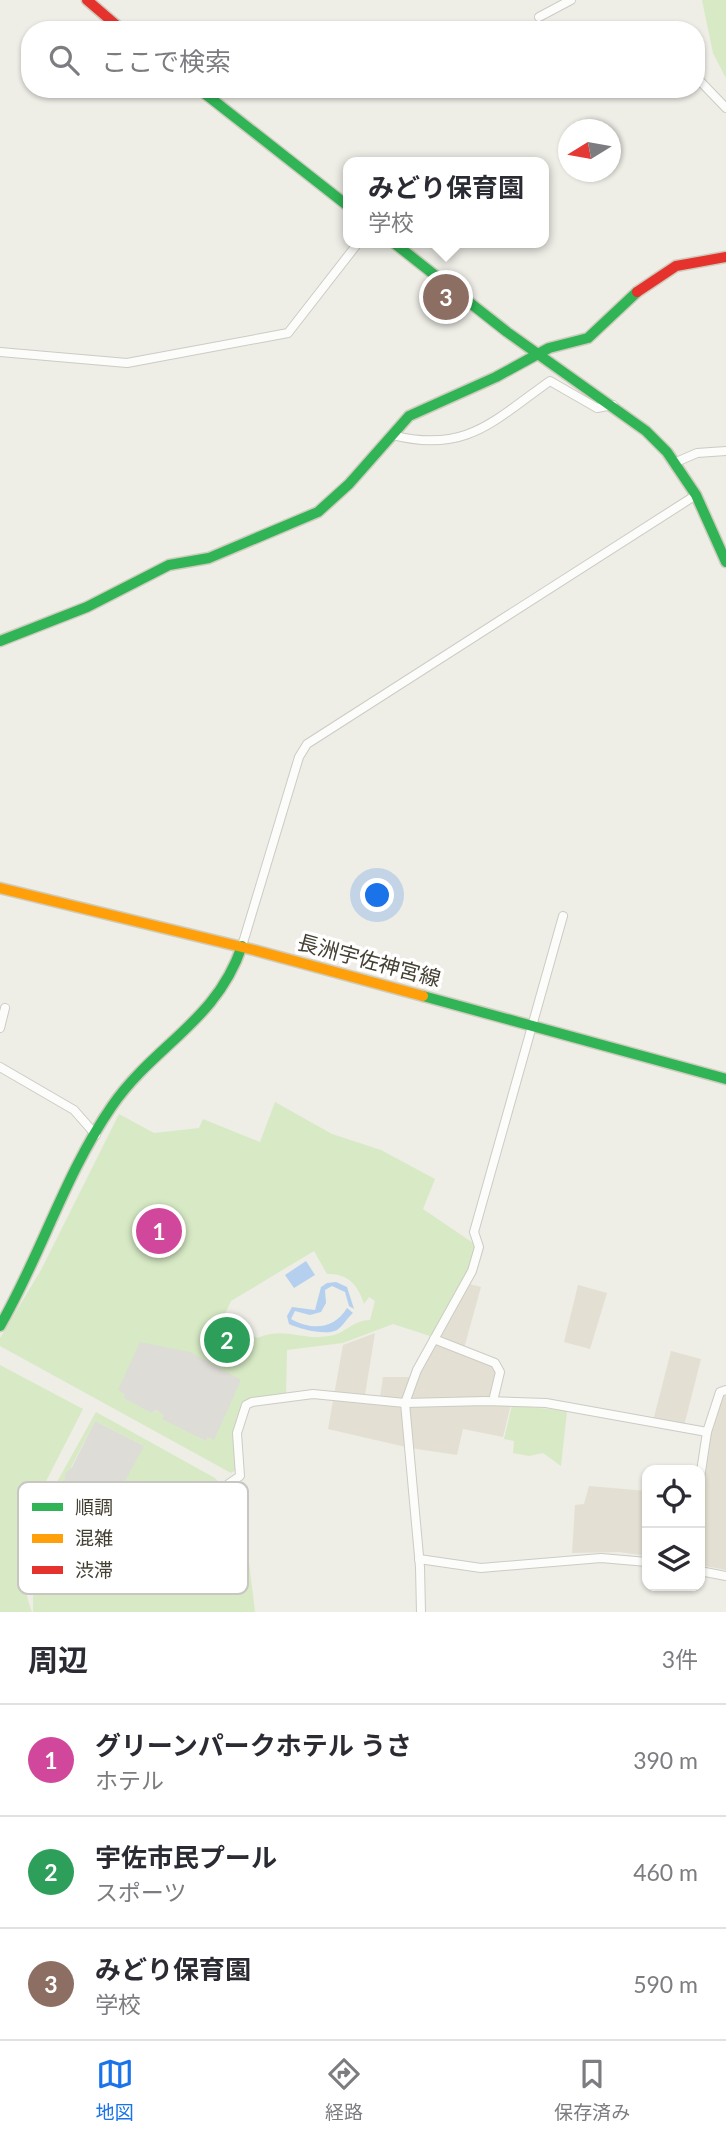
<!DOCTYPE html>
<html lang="ja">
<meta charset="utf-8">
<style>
body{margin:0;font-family:Lato,"Noto Sans JP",sans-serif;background:#f7f7f7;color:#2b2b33}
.controls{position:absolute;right:21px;bottom:21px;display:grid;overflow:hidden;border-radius:14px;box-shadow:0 2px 5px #0004}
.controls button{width:63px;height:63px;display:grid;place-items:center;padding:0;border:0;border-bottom:2px solid #e1e1e2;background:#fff;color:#2b2b33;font:35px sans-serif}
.compass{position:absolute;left:558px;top:119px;width:63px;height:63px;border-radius:50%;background:#fff;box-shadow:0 2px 5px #0004;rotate:259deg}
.you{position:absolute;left:378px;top:896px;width:24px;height:24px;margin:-18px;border:5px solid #fff;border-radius:50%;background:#1a73e8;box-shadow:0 0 0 10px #1a73e833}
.badge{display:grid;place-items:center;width:46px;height:46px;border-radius:50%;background:#1a73e8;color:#fff;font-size:23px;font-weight:700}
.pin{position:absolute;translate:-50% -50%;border:4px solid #fff;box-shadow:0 2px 7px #0006}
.popup{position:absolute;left:343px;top:157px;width:206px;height:91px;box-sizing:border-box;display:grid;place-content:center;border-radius:14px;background:#fff;filter:drop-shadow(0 2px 5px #0005);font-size:23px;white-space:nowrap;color:#7c7c81}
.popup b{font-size:26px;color:#2b2b33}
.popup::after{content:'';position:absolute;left:50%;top:100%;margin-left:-14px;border:14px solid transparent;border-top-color:#fff}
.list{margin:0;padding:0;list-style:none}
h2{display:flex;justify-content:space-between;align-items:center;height:91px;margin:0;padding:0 28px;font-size:30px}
h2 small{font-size:23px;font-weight:400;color:#7c7c81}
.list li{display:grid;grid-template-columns:46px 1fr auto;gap:21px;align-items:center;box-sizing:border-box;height:112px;padding:0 28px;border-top:2px solid #e1e1e2}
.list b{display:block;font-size:26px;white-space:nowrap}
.list p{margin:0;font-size:23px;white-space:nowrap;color:#7c7c81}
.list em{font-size:23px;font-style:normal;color:#7c7c81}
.icon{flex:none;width:38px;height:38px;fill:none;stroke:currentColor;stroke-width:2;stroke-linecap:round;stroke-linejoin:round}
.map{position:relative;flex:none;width:726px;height:1612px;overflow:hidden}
.search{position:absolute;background:#fff;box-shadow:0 2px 5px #0004;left:21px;right:21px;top:21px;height:77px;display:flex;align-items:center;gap:18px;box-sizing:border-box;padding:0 24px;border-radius:28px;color:#7c7c81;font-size:26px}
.sheet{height:427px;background:#fff}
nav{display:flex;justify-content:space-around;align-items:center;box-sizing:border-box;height:98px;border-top:2px solid #e1e1e2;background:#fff;font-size:19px;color:#7c7c81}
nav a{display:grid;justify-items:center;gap:4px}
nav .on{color:#1a73e8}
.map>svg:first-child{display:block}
</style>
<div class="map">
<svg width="726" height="1612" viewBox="0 0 726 1612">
<rect width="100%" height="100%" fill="#eeede6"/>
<g fill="#e3e0d3">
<path d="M469,1284L481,1287L463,1352L495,1365L498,1371L491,1403L511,1404L503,1437L463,1429L457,1455L410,1448L328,1429L343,1345L375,1333L365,1395L380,1397L383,1377H415Z"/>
<path d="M578,1285L607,1293L590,1349L564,1342Z"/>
<path d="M671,1351L701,1359L684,1426L653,1421Z"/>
<path d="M722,1396H726V1570L700,1565V1495L709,1438Z"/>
<path d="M589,1486L647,1491V1556L619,1552L572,1553L575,1505L584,1504Z"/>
</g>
<g fill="#d7eac5" fill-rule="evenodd">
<path d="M702,0H726V78L713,53Z"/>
<path d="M275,1102L332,1134L381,1150L435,1179L423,1209L476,1245L473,1263L433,1337L393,1324L343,1343L287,1350L286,1395L254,1397L242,1408L236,1470L231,1473L0,1346V1338L41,1270L119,1114L154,1133L199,1128L203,1119L260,1142ZM314,1251L327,1274C348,1273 358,1285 364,1304L369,1297L375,1301L370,1320C353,1320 345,1334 329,1336C302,1341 285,1326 257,1338L241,1329L239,1334L227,1327L222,1320L231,1301ZM241,1380L206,1441L162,1418L165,1415L154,1410L153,1413L123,1398L125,1394Z"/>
<path d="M0,1365L83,1409L42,1489L91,1543L88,1547C73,1547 53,1544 38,1547C14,1554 26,1596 32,1612H0Z"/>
<path d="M512,1405L567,1411L561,1466L543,1453L529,1456L513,1453L514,1441L504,1439Z"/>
<path d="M96,1412L215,1478C226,1491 236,1511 230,1529L102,1537L57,1482ZM95,1421L144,1446L80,1504L82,1500L68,1491L67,1475Z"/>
<path d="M246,1537L255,1612H33V1568L39,1556Z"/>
</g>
<g fill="#dddcd6">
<path d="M140,1342L190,1352L241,1380L214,1440L208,1437L206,1441L162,1419L164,1415L155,1410L152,1413L123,1398L125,1394L118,1390Z"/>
<path d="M95,1421L144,1446L105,1518L80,1504L82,1499L68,1491L65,1483V1474L72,1467Z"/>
</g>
<g fill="#b5d0ee">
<path d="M306,1261L315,1275L294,1288L285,1275Z"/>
<path d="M327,1283L336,1282L347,1287L354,1309L349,1306L345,1292L332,1286L325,1290L326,1303L321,1312L310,1315L295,1311L291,1319C313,1331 334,1329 347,1308L353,1313C348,1317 343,1326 337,1330C326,1336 300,1329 289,1324L287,1316L292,1307L315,1310L321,1287Z"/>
</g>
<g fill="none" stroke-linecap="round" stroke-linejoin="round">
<g stroke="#cccbc4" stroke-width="10">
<g id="street">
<path d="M539,17L571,0"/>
<path d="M700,81L726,108"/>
<path d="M0,352L127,363L288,333L358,243"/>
<path d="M392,435C466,454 493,421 550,381L597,408L613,405"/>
<path d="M674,463L697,453L726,451"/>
<path d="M242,946L299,757L307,744L696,495"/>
<path d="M0,1028L5,1008"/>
<path d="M0,1067L74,1110L96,1135"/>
<path d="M434,1339L495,1363L500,1372L493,1401"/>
<path d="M700,1478L707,1432L720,1392L726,1390"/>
<path d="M227,1485L240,1476L237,1433L246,1405L252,1402L313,1394L405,1403L485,1401L546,1403L707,1432"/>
<path d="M419,1559L481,1568L601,1558L647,1562"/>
<path d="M700,1571L726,1576"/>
<path d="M421,1612L420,1567L405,1403L417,1370L472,1271L479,1247L474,1232L563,916"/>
</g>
</g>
<g stroke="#ceccbd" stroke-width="13">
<g id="fast">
<path d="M199,89L348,206"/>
<path d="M394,243L507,332L646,431L667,452L696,495L726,562"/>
<path d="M0,641L87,607L169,565L209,558L318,512L349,484L409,416L496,377L549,348L588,338L637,292"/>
<path d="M423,996L726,1079"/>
<path d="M0,1326C41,1255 65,1174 112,1106C155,1044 216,1022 242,946"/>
</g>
</g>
<g stroke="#ceccbd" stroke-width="13">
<path id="slow" d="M0,888L254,950L423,996"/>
</g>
<g stroke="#ceccbd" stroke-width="13">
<g id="jam">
<path d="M87,0L122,30"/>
<path d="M637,292L676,266L726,257"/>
</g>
</g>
<use href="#street" stroke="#fcfcfb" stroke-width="8"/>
<use href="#fast" stroke="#30b455" stroke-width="10"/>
<use href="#slow" stroke="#ff9f0a" stroke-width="10"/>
<use href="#jam" stroke="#e5322d" stroke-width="10"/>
</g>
<g text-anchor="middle" stroke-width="7" stroke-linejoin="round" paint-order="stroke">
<g font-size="21" fill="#444033" stroke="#fff">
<text transform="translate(369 961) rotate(15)" y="7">長洲宇佐神宮線</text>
</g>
</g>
<rect x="18" y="1482" width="230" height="112" rx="10" fill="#fff" stroke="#c7c6c2" stroke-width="2"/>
<rect x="32" y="1503" width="31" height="8" fill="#30b455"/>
<rect x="32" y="1534" width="31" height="9" fill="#ff9f0a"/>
<rect x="32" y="1566" width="31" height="8" fill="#e5322d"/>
<g font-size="19" fill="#444033">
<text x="75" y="1514">順調</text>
<text x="75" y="1545">混雑</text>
<text x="75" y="1577">渋滞</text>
</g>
</svg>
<div class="controls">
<button><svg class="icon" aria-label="locate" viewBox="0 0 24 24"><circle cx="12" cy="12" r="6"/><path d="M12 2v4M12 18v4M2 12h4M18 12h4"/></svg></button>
<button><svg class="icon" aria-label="layers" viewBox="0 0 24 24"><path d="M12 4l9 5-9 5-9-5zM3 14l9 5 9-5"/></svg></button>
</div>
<svg class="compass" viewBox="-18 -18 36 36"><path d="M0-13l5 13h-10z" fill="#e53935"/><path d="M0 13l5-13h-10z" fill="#7c7c81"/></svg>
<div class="you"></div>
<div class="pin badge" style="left:159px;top:1231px;background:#d1479c">1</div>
<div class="pin badge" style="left:227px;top:1340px;background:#2e9e5b">2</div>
<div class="pin badge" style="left:446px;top:297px;background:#8d6e63">3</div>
<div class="popup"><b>みどり保育園</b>学校</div>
<div class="search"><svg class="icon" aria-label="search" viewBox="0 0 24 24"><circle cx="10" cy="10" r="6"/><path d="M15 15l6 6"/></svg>ここで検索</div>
</div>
<section class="sheet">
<h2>周辺<small>3件</small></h2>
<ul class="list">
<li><span class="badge" style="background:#d1479c">1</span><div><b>グリーンパークホテル うさ</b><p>ホテル</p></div><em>390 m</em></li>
<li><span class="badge" style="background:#2e9e5b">2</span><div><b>宇佐市民プール</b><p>スポーツ</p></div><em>460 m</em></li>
<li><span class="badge" style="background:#8d6e63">3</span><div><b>みどり保育園</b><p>学校</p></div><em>590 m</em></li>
</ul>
</section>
<nav>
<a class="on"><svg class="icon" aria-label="map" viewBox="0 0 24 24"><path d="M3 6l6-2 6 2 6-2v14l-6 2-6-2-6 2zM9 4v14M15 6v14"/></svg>地図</a>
<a><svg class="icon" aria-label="directions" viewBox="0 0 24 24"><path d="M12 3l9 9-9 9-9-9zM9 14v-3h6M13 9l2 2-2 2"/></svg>経路</a>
<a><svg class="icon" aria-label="saved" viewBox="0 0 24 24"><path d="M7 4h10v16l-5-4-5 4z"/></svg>保存済み</a>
</nav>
